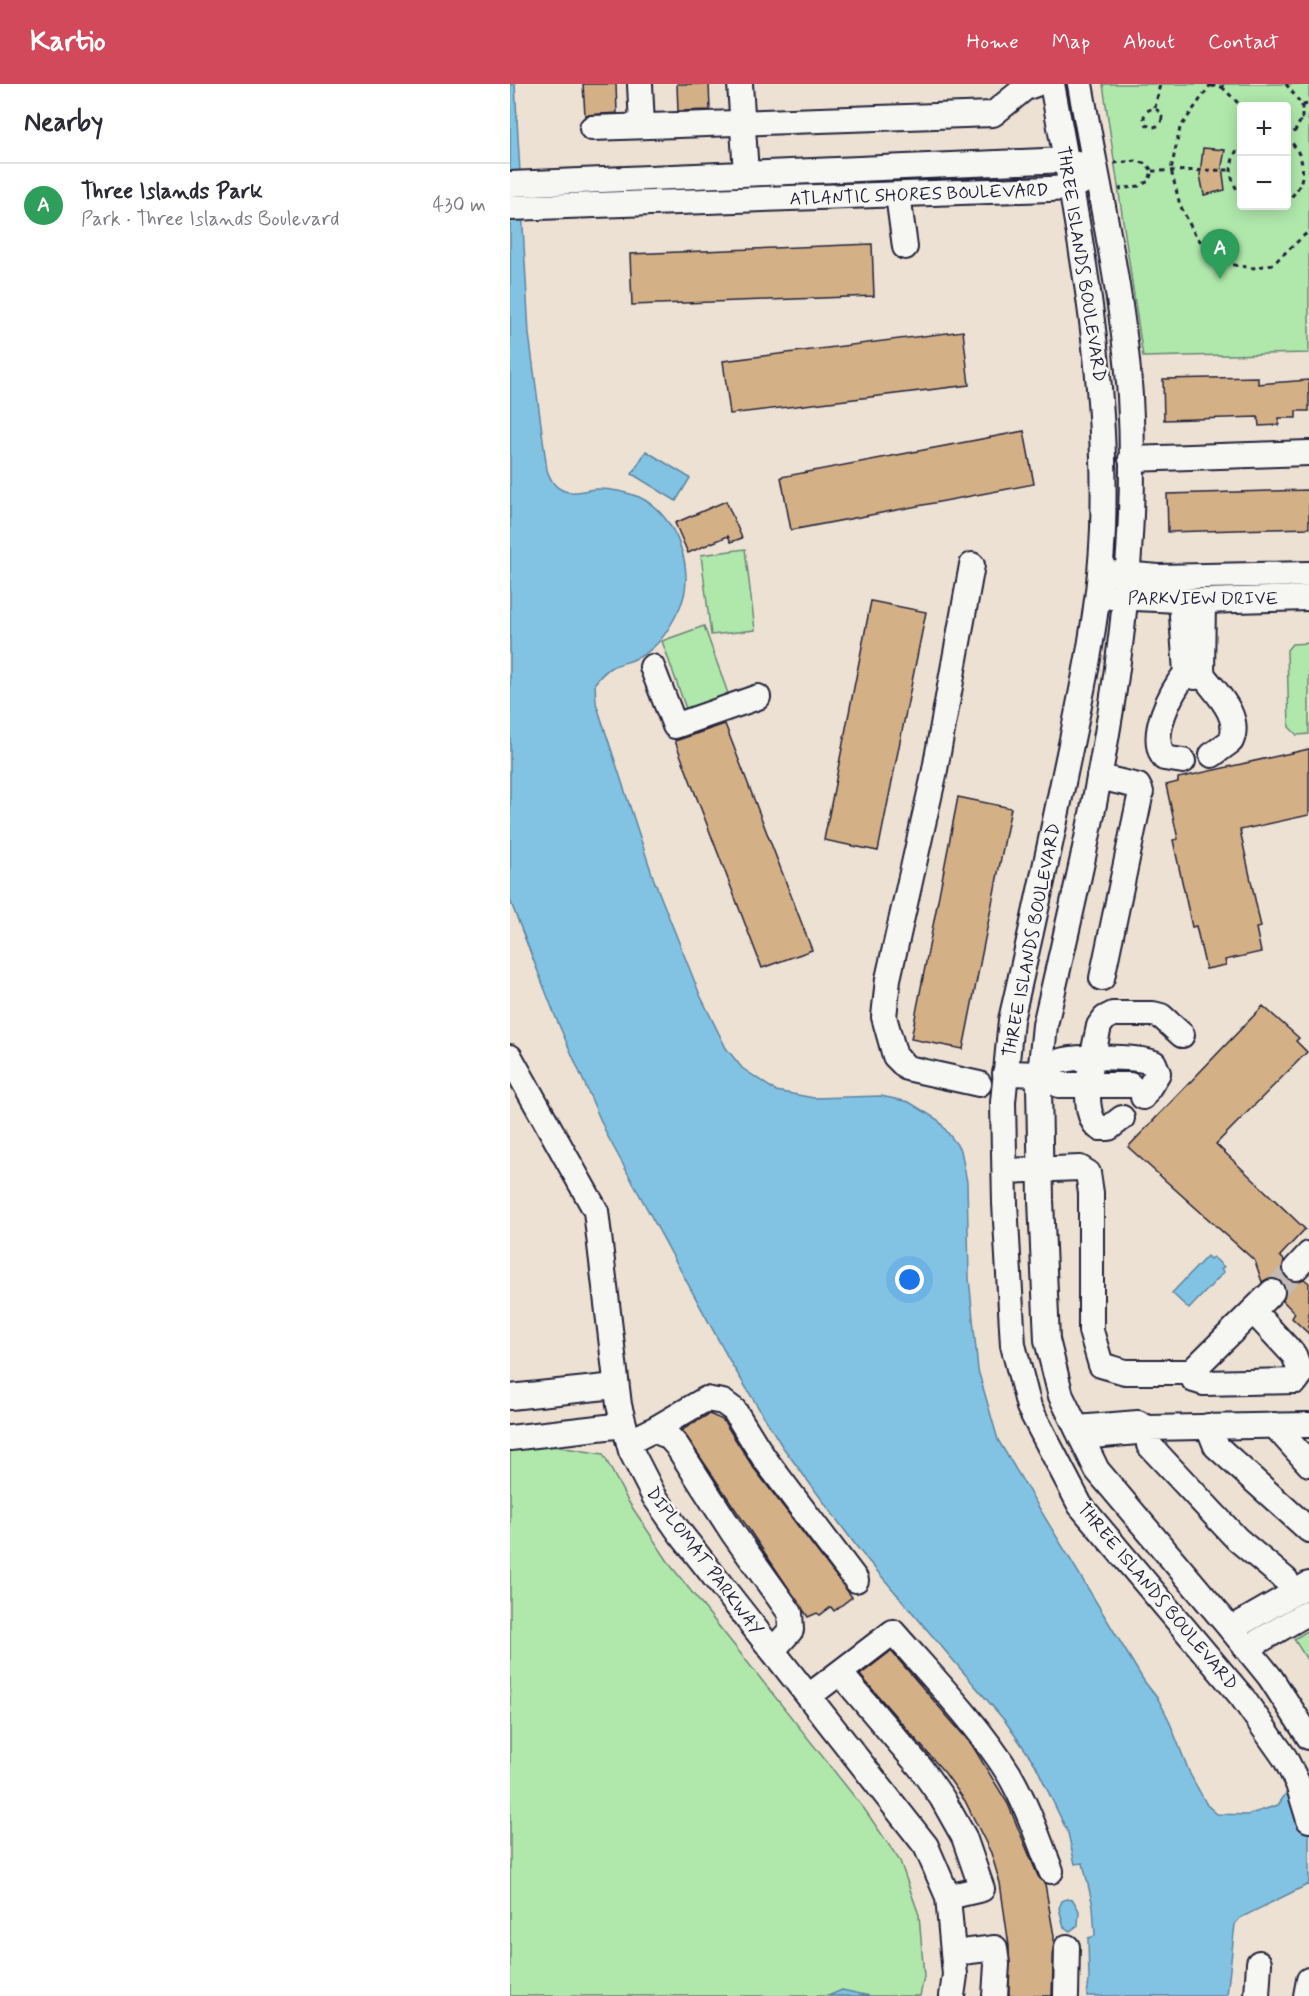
<!DOCTYPE html>
<meta charset="utf-8">
<style>
body{margin:0;font-family:Mynerve,sans-serif;background:#f7f7f7;color:#2b2b33}
.controls{position:absolute;right:18px;top:18px;display:grid;overflow:hidden;border-radius:6px;box-shadow:0 3px 15px #0003}
.controls button{width:54px;height:54px;display:grid;place-items:center;padding:0;border:0;border-bottom:2px solid #e1e1e2;background:#fff;color:#2b2b33;font:30px sans-serif}
.you{position:absolute;left:400px;top:1196px;width:21px;height:21px;margin:-15px;border:4px solid #fff;border-radius:50%;background:#1a73e8;box-shadow:0 0 0 9px #1a73e833}
.badge{display:grid;place-items:center;width:39px;height:39px;border-radius:50%;background:#d1495b;color:#fff;font-size:20px;font-weight:700}
.pin{position:absolute;translate:-50% -50px;filter:drop-shadow(0 2px 3px #0008)}
.pin::after{content:'';position:absolute;top:32px;width:21px;height:18px;background:inherit;clip-path:polygon(0 0,100% 0,50% 100%)}
.list{margin:0;padding:0;list-style:none}
h2{display:flex;justify-content:space-between;align-items:center;height:78px;margin:0;padding:0 24px;font-size:26px}
h2 small{font-size:20px;font-weight:400;color:#7c7c81}
.list li{display:grid;grid-template-columns:39px 1fr auto;gap:18px;align-items:center;box-sizing:border-box;height:84px;padding:0 24px;border-top:2px solid #e1e1e2}
.list b{display:block;font-size:22px;white-space:nowrap}
.list p{margin:0;font-size:20px;white-space:nowrap;color:#7c7c81}
.list em{font-size:20px;font-style:normal;color:#7c7c81}
.map{position:relative;flex:none;width:799px;height:1912px;overflow:hidden}
header{display:flex;align-items:center;gap:36px;box-sizing:border-box;height:84px;padding:0 30px;background:#d1495b;color:#fff}
header strong{font-size:28px}
nav{display:flex;gap:33px;margin-inline-start:auto;font-size:21px}
main{display:flex}
aside{flex:1;background:#fff}
.map>svg:first-child{display:block}
</style>
<header>
<strong>Kartio</strong>
<nav><a>Home</a><a>Map</a><a>About</a><a>Contact</a></nav>
</header>
<main>
<aside>
<h2>Nearby<small></small></h2>
<ul class="list">
<li><span class="badge" style="background:#2e9e5b">A</span><div><b>Three Islands Park</b><p>Park · Three Islands Boulevard</p></div><em>430 m</em></li>
</ul>
</aside>
<div class="map">
<svg width="799" height="1912" viewBox="0 0 799 1912">
<rect width="100%" height="100%" fill="#ece1d2"/>
<filter id="ink" filterUnits="userSpaceOnUse"><feTurbulence type="fractalNoise" baseFrequency=".0167" numOctaves="2"/><feDisplacementMap in="SourceGraphic" scale="12" xChannelSelector="R" yChannelSelector="G"/><feConvolveMatrix kernelMatrix="1 2 1 2 8 2 1 2 1" color-interpolation-filters="sRGB"/></filter>
<g filter="url(#ink)">
<g fill="#b0e8ac" stroke="#698574" stroke-width="1.5" fill-rule="evenodd">
<path d="M593,0H799V269L633,273ZM732,22H776V122H732Z"/>
<path d="M235,465L245,546L201,551L191,471Z"/>
<path d="M194,542L221,618L179,633L152,557Z"/>
<path d="M799,559V650L787,651L779,643L777,566L782,560Z"/>
<path d="M4,1356L93,1370L118,1417L161,1482L355,1726L390,1777L409,1831L414,1893L410,1912H0V1358Z"/>
<path d="M799,1546V1579L784,1555Z"/>
</g>
<g fill="#82c3e3" stroke="#5c83a0" stroke-width="1.5">
<path d="M0,0H5L19,250L37,386C41,397 45,405 58,408C69,410 78,404 89,405C101,405 118,409 129,413C166,430 187,487 170,523C161,542 150,562 131,572C108,585 105,574 85,599L86,619L144,796L190,911L216,964L232,984L266,1007L304,1014L371,1012L399,1018L428,1036L451,1066L457,1098L459,1194L468,1286L488,1356L634,1597L648,1615L658,1634L680,1690L697,1721L707,1730L737,1731L768,1721L777,1708L799,1694V1800L730,1834L725,1840L717,1912H577L579,1896L578,1854L585,1852L583,1822L573,1779L565,1780L558,1749L525,1680L495,1637L350,1467L272,1362L221,1279L97,1051L46,934L0,816Z"/>
<path d="M136,367L180,394L166,417L122,390Z"/>
<path d="M697,1172L700,1175L703,1173L714,1183L711,1185L714,1188L679,1225L662,1209Z"/>
<path d="M556,1815L563,1816L569,1827L568,1841L560,1847L554,1843L549,1824L552,1817Z"/>
<path d="M332,1906L360,1912H318Z"/>
</g>
<g fill="#d4b086" stroke="#22223b" stroke-width="1.5">
<path d="M73,0H106L107,29L75,31Z"/>
<path d="M167,0H199L200,26L168,27Z"/>
<path d="M693,64L715,66L712,82L715,106L694,111L690,91Z"/>
<path d="M362,160L364,212L122,221L120,170Z"/>
<path d="M453,247L459,301L220,330L213,277Z"/>
<path d="M748,293V300L799,296V327H786V334H769V341L749,342L748,333L654,336L653,295Z"/>
<path d="M514,347L524,400L281,446L271,393Z"/>
<path d="M799,406V444L658,448L657,410Z"/>
<path d="M216,417L232,454L221,458L218,452L178,469L165,439Z"/>
<path d="M361,517L416,528L368,767L314,756Z"/>
<path d="M215,640L302,866L252,884L165,657Z"/>
<path d="M799,665V731L730,746L751,843L746,844L751,868L715,876L716,881L696,885L686,842L682,843L663,756L668,755L656,701L668,698V694Z"/>
<path d="M448,713L501,724L453,965L401,955Z"/>
<path d="M753,922L789,954L786,957L797,968L706,1060L795,1145L770,1172L774,1176L772,1188L777,1195L783,1198L794,1195L799,1199V1250L782,1234L785,1229L773,1217L776,1205L772,1198L759,1194L752,1198L745,1177L618,1063Z"/>
<path d="M199,1330L213,1336L243,1383L342,1513L324,1527L321,1523L310,1531L307,1529L298,1533L172,1346Z"/>
<path d="M381,1567L462,1661L498,1720L528,1792L535,1800L544,1852L542,1912H499V1862L490,1799L481,1769L455,1717L435,1689L350,1591Z"/>
</g>
<g fill="none" stroke-linecap="round" stroke-linejoin="round">
<path stroke="#c4bbb4" stroke-width="24" stroke-dasharray="24 12" stroke-linecap="butt" d="M762,1208L786,1184"/>
<g stroke="#22223b" stroke-width="28">
<g id="minor">
<path d="M130,0L132,42"/>
<path d="M230,0L236,89"/>
<path d="M542,0C570,150 598,291 593,444C590,527 572,608 555,689C538,771 520,854 501,936L493,1018L495,1119L503,1261L519,1323L570,1421L732,1613L775,1674L788,1700L799,1736"/>
<path d="M570,0C588,103 613,208 620,312C633,525 583,735 535,941L529,1001L531,1116L537,1256L551,1312L587,1386L721,1545L760,1593L799,1653"/>
<path d="M82,44L483,30L515,4L526,0"/>
<path d="M0,100L557,76L570,82"/>
<path d="M388,111L395,163"/>
<path d="M0,124L539,105L562,104L574,97"/>
<path d="M621,375L799,369"/>
<path d="M462,481L424,691L378,895L374,933L385,972L397,984L469,1000"/>
<path d="M601,489L648,493L799,490"/>
<path d="M601,513L693,517L799,514"/>
<path d="M671,517L676,589L685,593L692,590L693,517"/>
<path d="M142,583L165,642L248,613"/>
<path d="M692,590C706,609 732,632 721,657L702,671"/>
<path d="M673,677L654,674C638,651 661,608 676,589"/>
<path d="M589,693L628,702L631,708L592,894"/>
<path d="M0,973L86,1127L109,1321L121,1367L144,1412L170,1449L416,1762L438,1813L445,1891L442,1912"/>
<path d="M495,989L530,990L549,1001H620"/>
<path d="M530,990C535,987 540,982 545,979C562,971 626,972 644,979L648,989L633,1013"/>
<path d="M612,1034L599,1044H589C567,1026 584,968 589,942L595,934L603,930H643L651,932L672,951"/>
<path d="M495,1087L570,1084L578,1089L581,1109V1247L591,1281L615,1288H681L762,1208"/>
<path d="M786,1184L799,1170"/>
<path d="M681,1288L684,1296L694,1299L786,1297L791,1290L784,1271L743,1227"/>
<path d="M0,1313L106,1302"/>
<path d="M764,1341L799,1380"/>
<path d="M698,1342L706,1362L799,1446"/>
<path d="M567,1344L628,1339L638,1344L627,1348L571,1353"/>
<path d="M143,1346L196,1315L213,1318L224,1326L254,1374L346,1496"/>
<path d="M0,1354L114,1341"/>
<path d="M119,1358L143,1346L158,1352L167,1362L223,1449L280,1529L281,1546L263,1566"/>
<path d="M776,1496L727,1455L639,1361L638,1344L799,1341"/>
<path d="M721,1545L799,1500"/>
<path d="M737,1564L799,1528"/>
<path d="M330,1589L410,1683L432,1714L454,1753L472,1805L438,1813"/>
<path d="M299,1612L383,1548C423,1594 467,1639 499,1690C517,1721 528,1754 541,1787"/>
<path d="M444,1869L485,1864L487,1880L485,1912"/>
<path d="M556,1912L557,1863"/>
<path d="M747,1912L749,1879"/>
<path d="M796,1912L799,1896"/>
</g>
</g>
<g stroke="#22223b" stroke-width="3" stroke-dasharray="4.5 4.5" stroke-linecap="butt">
<path d="M701,0L670,44L661,86L670,121L684,149L698,167L718,180L743,184L763,180L799,147"/>
<path d="M776,0L792,21L799,20"/>
<path d="M701,2L712,3L717,0"/>
<path d="M712,3L732,23"/>
<path d="M792,21V34H799"/>
<path d="M645,24L650,0"/>
<circle cx="643" cy="34" r="9"/>
<path d="M776,53C797,71 799,101 776,117"/>
<path d="M776,53L785,47L792,34"/>
<path d="M732,59C718,76 717,95 732,112"/>
<path d="M604,79L626,77L637,80L642,87L639,97L629,102L609,105"/>
<path d="M642,87L721,86"/>
<path d="M750,122H766"/>
</g>
<use href="#minor" stroke="#f6f6f2" stroke-width="24"/>
</g>
</g>
<g text-anchor="middle" stroke-width="5" stroke-linejoin="round" paint-order="stroke">
<g font-size="18" fill="#22223b" stroke="#f6f6f2">
<text transform="translate(409 110) rotate(-2)" y="6">ATLANTIC SHORES BOULEVARD</text>
<text transform="translate(572 180) rotate(81)" y="6">THREE ISLANDS BOULEVARD</text>
<text x="693" y="520">PARKVIEW DRIVE</text>
<text transform="translate(521 856) rotate(-79)" y="6">THREE ISLANDS BOULEVARD</text>
<text transform="translate(195 1477) rotate(53)" y="6">DIPLOMAT PARKWAY</text>
<text transform="translate(648 1512) rotate(50)" y="6">THREE ISLANDS BOULEVARD</text>
</g>
</g>
</svg>
<div class="controls">
<button>+</button>
<button>−</button>
</div>
<div class="you"></div>
<div class="pin badge" style="left:710px;top:195px;background:#2e9e5b">A</div>
</div>
</main>
